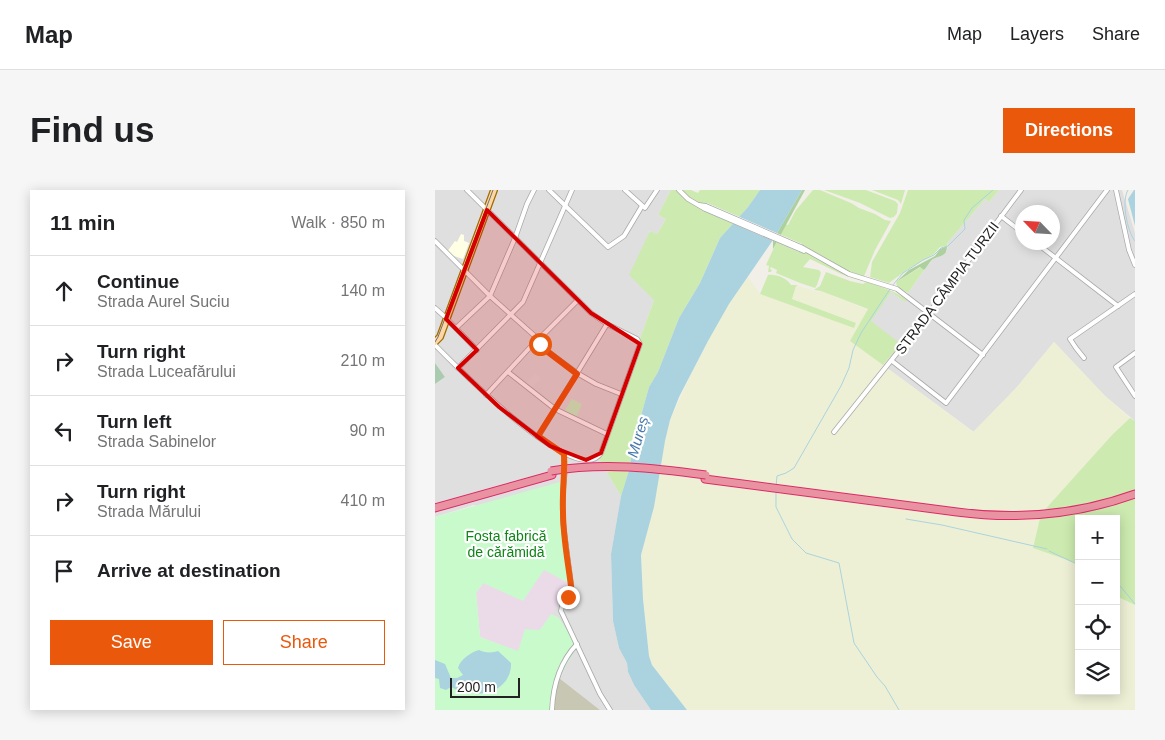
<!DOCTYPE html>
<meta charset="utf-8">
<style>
body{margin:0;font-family:Helvetica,sans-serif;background:#f6f6f6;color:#202124}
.controls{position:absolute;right:15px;bottom:15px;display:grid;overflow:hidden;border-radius:0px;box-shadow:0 2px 12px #0003}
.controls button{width:45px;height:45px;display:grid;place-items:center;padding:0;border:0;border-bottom:1px solid #e0e0e0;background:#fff;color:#202124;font:25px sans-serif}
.compass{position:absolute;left:580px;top:15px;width:45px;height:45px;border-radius:50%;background:#fff;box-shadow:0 2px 12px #0003;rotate:295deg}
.scale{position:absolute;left:15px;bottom:12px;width:70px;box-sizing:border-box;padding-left:5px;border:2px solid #222;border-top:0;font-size:14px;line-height:18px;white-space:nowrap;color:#222;-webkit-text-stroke:4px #fff;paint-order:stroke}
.stop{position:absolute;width:15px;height:15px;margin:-11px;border:4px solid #ea580c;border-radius:50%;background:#fff}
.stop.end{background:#ea580c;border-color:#fff;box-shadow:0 1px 5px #0008}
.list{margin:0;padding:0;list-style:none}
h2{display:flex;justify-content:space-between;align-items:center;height:65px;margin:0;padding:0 20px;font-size:21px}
h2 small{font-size:16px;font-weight:400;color:#757577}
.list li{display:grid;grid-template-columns:32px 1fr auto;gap:15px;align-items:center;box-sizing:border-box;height:70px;padding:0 20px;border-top:1px solid #e0e0e0}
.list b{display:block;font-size:19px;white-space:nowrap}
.list p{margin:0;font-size:16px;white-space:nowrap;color:#757577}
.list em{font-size:16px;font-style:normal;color:#757577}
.actions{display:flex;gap:10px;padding:15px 20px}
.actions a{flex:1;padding:11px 0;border:1px solid #ea580c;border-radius:0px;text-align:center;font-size:18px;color:#ea580c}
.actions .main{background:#ea580c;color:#fff}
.icon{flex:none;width:28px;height:28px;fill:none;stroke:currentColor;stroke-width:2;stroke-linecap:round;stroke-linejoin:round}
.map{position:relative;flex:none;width:700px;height:520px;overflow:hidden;border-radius:0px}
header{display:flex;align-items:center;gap:30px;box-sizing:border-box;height:70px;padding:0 25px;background:#fff;border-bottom:1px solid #e0e0e0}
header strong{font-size:24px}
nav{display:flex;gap:28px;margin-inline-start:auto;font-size:18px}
.intro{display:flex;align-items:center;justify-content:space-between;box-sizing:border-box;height:120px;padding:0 30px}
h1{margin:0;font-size:35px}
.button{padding:12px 22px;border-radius:0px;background:#ea580c;color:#fff;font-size:18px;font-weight:700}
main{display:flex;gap:30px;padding:0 30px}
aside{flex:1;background:#fff;border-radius:0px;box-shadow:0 2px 12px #0003}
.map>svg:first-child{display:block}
</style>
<header>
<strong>Map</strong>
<nav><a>Map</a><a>Layers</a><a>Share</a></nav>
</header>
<div class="intro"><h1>Find us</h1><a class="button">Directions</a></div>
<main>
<aside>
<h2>11 min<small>Walk · 850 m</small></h2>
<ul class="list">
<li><svg class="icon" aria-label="ahead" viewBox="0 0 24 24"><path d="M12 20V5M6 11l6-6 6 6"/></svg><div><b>Continue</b><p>Strada Aurel Suciu</p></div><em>140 m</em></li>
<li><svg class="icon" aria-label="right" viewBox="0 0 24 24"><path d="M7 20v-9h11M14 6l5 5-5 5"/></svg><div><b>Turn right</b><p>Strada Luceafărului</p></div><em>210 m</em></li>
<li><svg class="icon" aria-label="left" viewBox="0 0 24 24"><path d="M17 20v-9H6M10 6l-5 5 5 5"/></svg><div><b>Turn left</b><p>Strada Sabinelor</p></div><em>90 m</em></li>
<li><svg class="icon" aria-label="right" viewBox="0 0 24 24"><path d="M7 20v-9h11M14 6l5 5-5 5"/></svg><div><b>Turn right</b><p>Strada Mărului</p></div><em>410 m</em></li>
<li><svg class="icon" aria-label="arrive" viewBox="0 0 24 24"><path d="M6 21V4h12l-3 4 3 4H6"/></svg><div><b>Arrive at destination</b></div></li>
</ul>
<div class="actions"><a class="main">Save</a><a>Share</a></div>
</aside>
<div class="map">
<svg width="700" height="520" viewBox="0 0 700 520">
<rect width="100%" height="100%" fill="#f2efe9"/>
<g fill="#e0dfdf" fill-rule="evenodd">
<path d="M0,0H236L223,25L231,29L222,44L214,41L219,110L162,266L186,306L176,364L178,431L184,458L192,473L193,482L199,495L216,520H165L124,488V428L116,424L135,400L128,360L39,315L0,327V194L10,187L0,173Z"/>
<path d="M564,0H687L700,43V231L670,206L619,152L582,197L539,242L448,175L456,168L435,131L456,102L470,112L473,103L489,80L499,68L512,61L513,52L550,9L554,12ZM588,22H618V52H588Z"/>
</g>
<path fill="#ebdbe8" d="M109,379L134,393L135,400L105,440L83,462L45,447L41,403L48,393Z"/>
<path fill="#ffffe5" d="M26,44L29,45V51L34,53L28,69L16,65L12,62L20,51L22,52Z"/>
<path fill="#c7c7b4" d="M124,488L165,520H119V506Z"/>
<path fill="#eef0d5" d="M313,87L325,104L419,137L420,133L357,109L361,95L383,102L386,101L433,120L416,151L538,242L582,197L619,152L670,206L695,228L677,245L606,324L598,357L644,374V501H681V406L700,415V520H252L217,475L214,466L208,409L206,365L219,317L225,271L235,230L256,184L273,151L294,114Z"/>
<g fill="#cdebb0">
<path d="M236,0H256L263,3L265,0H325L313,17L285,48L265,93L244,128L223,182L214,197L197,258L195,277L186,306L162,266L219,110L194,85L215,41L222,44L231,29L223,25Z"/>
<path d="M378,0H385L416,13L424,18L440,24L450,30L456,31L440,60L427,91L406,84L375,69L368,77L384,80L386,83L382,95L380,98L365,93L341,83L342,80L336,77L335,79L337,80L336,82H333L334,76L331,75L350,34L353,35L361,20Z"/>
<path d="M389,0H431L460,11L463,14L462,23L459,27L455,28L425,13Z"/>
<path d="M437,0H470L466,14L463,10Z"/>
<path d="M473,0H564L554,12L550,9L513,52L512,56L505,57L499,64L473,79L454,93L435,87L437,72L465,23Z"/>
<path d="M486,77L489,80L473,103L462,97L461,92Z"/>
<path d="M391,82L415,91L428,94L431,92C446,97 459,100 472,110L470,112L456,102L436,131L466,154L448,175L415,151L433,119L386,101L379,100L385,96Z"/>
<path d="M333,85C341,84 352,88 356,95H363L361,96L357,109L421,133L419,138L325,104Z"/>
<path d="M695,228L700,231V415L681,406V329H644V374L598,358L606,324L677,245Z"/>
</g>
<g fill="#add19e">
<path d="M367,0H370L338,59V50Z"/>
<path d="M512,56C512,67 505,65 498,69C495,71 492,77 489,80L485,77L461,92L474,80L500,66L505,59Z"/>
</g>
<path fill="#aacbaf" d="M0,173L10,187L0,194Z"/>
<g fill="#c8facc">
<path d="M137,209L147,214L141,228L129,222Z"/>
<path d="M125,292L128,360L134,393L109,380L88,411L48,393L41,403L45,447L83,461L90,439L105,440L116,424L124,428L142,457C129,478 118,495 119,520H0V327Z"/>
</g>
<path fill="#e2e2e2" d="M100,184L106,188L95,199L89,195Z"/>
<g fill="#aad3df">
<path d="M325,0H367L338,50L294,114L273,151L244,207L235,230L230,251L219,317L206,365L208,409L214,466L217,475L252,520H216L199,495L193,482L192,473L184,458L178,431L176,364L186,306L195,277L197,258L214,197L223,182L244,128L265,93L285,48L313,17Z"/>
<path d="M699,0H700V36L693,9Z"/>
<path d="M44,460C49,463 58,463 63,461L76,473C77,492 59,506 40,503L42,499L23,498L22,500L16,497L11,500L5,498L4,489L0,488V470L10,474L16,488H22L28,485L23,478C25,470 36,462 44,460Z"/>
</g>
<path fill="#fff" d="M272,13L367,54L364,62L269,21Z"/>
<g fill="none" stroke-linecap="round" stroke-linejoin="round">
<g stroke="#aad3df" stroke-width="1">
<path d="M693,0C686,11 692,41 700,51"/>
<path d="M457,96L468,83L488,70L499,65L506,58L513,56L530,39L529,30L537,18L558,0"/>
<path d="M341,297L342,286L351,283L359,278L406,196L414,178L418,160L426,143L455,99"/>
<path d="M341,301V317L357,349L371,363L404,373L419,453L442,487L450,496L464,520"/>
<path d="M471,329L507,335L612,359"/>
<path d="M614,361L644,375"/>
<path d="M681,394L686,397L700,414"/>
</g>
<g stroke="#a9a9a9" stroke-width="5.5">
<g id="minor">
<path d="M114,0L173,57L189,46L207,16"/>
<path d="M190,0L210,18L222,0"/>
<path d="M244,0L253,9L270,19L369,61"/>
<path d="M681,0L694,60L700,75"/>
<path d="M264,15L271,16L366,57L414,84L462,99L548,165"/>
<path d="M566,26L588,43"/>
<path d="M0,51L55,106L102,148"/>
<path d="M600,52L683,116"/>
<path d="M0,118L9,126"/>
<path d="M12,129L42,160"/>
<path d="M21,138L55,106L80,48L92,14L99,0"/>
<path d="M103,148L109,144L143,110"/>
<path d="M103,154L142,183L161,194L186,204"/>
<path d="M0,155C18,173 142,301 166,263L205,154L202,149L172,134L156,123L32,0"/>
<path d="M700,163L681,177L700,206"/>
<path d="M649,168L641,158L635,149L700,104"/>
<path d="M457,171L511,213L672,0"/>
<path d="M23,178L88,112L137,0"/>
<path d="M73,182L120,219L172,244"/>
<path d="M51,205L100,152"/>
<path d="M399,242L494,123L586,0"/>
<path d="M103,247L172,134"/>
<path d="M129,264L130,281L128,301V332L137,401L127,416L126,421L165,504L175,520"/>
<path d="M117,520C118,496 125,472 142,454"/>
</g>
</g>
<g stroke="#a06b00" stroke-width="8">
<path id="major" d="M0,152L5,147L59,0"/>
</g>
<g stroke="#dc2a67" stroke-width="9">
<g id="highway">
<path d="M270,289L522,322C583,330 642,325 700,304"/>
<path d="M0,318L117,285"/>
</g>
</g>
<use href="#minor" stroke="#fff" stroke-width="4"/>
<use href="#major" stroke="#fcd6a4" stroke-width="5.5"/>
<use href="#highway" stroke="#e892a2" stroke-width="7"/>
<path stroke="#707070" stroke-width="1" d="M0,152L3,147L58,0"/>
<g stroke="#dc2a67" stroke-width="9" stroke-linecap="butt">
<path id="highway-bridge" d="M116,281C169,272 219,278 271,285"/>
</g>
<use href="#highway-bridge" stroke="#e892a2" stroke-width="7"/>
</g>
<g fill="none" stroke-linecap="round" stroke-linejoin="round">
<path stroke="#ea580c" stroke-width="6" d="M105,154L106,152L113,162L142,184L103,246L129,264C130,283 127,303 128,322C128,347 133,372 136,396V401L133,407"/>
</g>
<path fill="#d40000" fill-opacity="0.2" stroke="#d40000" stroke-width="4" stroke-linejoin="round" d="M52,20L156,123L205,154L166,263L151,270L115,256L64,217L23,178L42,160L11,129Z"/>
<g text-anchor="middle" stroke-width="4.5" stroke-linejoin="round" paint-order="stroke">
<g font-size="14" fill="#222" stroke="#fff">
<text transform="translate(512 98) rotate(-53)" y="5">STRADA CÂMPIA TURZII</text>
</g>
<g font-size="14" fill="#0c8416" stroke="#fff">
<text x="71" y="351">Fosta fabrică<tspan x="71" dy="16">de cărămidă</tspan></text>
</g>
<g font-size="15" font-style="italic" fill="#4a7aab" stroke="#fff">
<text transform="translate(203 247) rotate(-74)" y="5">Mureș</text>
</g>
</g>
</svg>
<div class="controls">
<button>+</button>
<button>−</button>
<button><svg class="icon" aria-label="locate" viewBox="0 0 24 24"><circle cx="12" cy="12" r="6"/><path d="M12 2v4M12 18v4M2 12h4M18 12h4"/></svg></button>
<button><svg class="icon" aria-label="layers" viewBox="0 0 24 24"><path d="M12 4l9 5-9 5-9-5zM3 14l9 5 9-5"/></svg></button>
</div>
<svg class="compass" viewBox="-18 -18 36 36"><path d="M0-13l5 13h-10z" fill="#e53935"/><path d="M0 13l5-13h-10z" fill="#757577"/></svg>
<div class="scale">200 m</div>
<div class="stop" style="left:105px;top:154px"></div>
<div class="stop end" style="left:133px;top:407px"></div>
</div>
</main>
